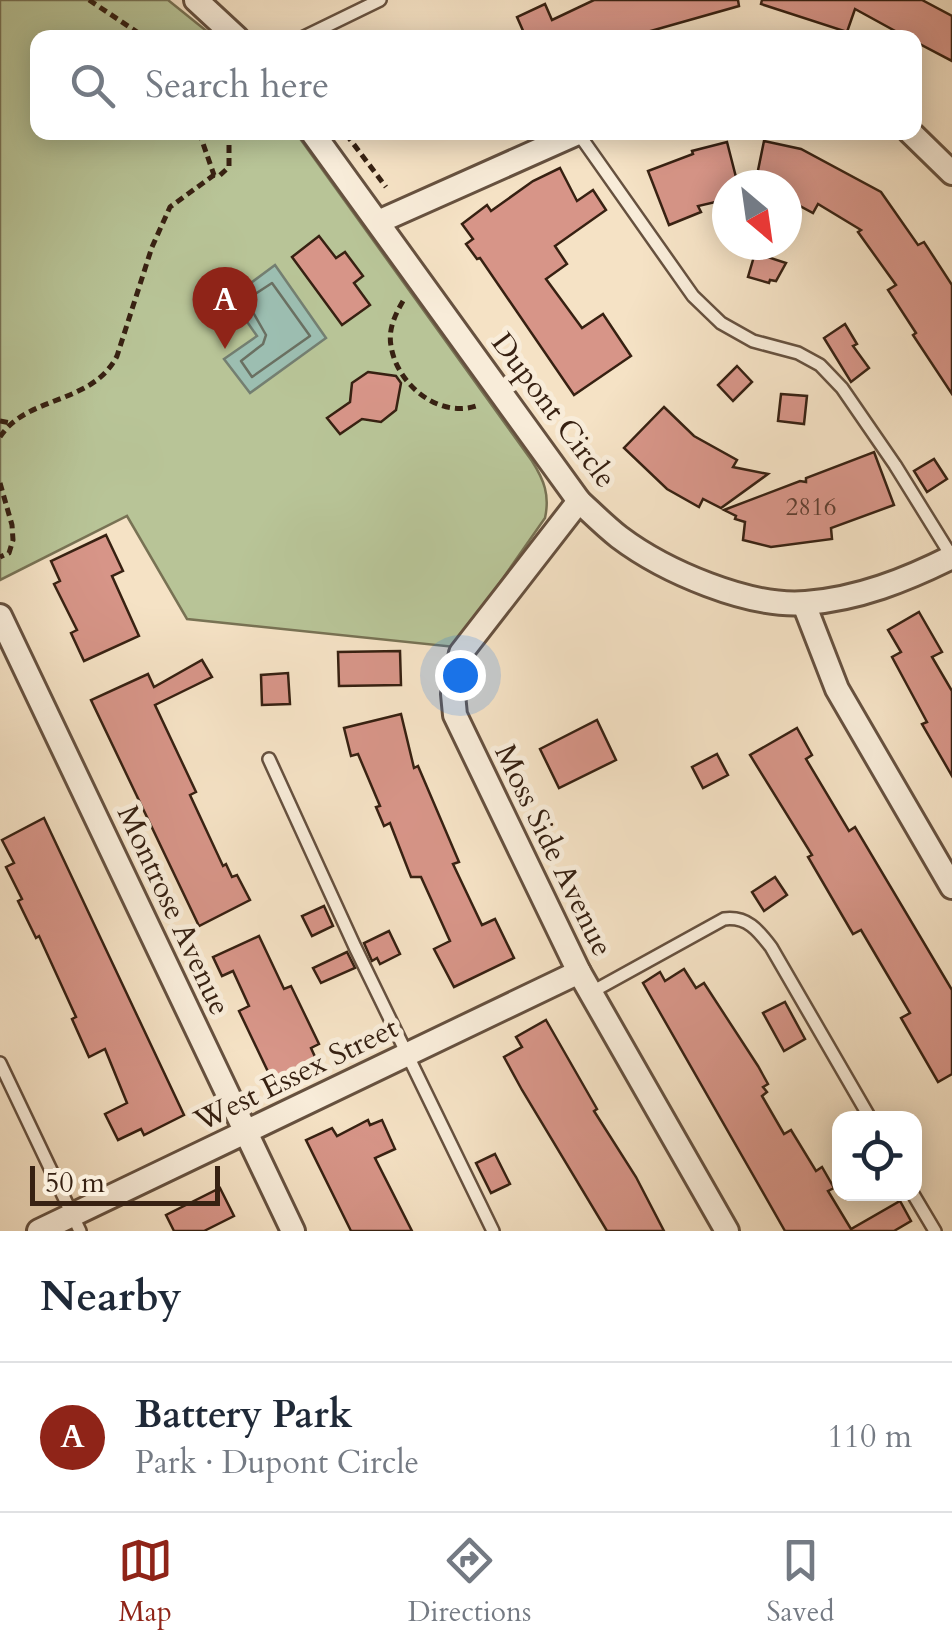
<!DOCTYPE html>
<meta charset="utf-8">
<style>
body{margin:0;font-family:Cardo,serif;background:#f2f2f3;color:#1f2937}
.controls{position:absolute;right:30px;bottom:30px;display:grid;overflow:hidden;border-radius:20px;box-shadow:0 5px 25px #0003}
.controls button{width:90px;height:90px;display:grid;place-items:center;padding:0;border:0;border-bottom:2px solid #e0e1e3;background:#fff;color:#1f2937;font:50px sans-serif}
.compass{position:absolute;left:712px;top:170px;width:90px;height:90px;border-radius:50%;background:#fff;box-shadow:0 5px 25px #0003;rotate:151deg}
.scale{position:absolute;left:30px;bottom:25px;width:190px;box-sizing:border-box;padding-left:10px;border:5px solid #372112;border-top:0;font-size:28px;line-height:35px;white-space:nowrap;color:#372112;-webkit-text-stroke:8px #f8ecd9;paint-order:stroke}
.you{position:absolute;left:460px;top:675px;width:35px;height:35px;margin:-25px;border:8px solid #fff;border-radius:50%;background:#1a73e8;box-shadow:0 0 0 15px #1a73e833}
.badge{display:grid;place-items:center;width:65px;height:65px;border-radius:50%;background:#8f2418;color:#fff;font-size:32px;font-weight:700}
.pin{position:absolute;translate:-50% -82px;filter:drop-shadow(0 2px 5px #0008)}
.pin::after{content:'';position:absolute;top:52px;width:35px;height:30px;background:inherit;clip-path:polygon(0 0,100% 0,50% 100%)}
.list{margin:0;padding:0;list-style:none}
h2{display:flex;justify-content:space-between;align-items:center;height:130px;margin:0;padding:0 40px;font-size:42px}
h2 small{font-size:32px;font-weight:400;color:#747a83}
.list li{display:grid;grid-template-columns:65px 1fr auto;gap:30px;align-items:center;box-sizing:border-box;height:150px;padding:0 40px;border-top:2px solid #e0e1e3}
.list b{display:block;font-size:38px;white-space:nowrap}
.list p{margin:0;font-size:32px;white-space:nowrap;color:#747a83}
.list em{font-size:32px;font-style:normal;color:#747a83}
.icon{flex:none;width:55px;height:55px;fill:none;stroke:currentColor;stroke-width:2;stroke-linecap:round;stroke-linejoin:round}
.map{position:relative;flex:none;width:952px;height:1231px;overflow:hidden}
.search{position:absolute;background:#fff;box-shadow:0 5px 25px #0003;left:30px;right:30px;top:30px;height:110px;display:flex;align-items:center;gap:25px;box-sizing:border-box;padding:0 35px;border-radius:20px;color:#747a83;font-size:38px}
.sheet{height:280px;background:#fff}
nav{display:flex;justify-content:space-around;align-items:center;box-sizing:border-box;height:140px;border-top:2px solid #e0e1e3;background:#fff;font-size:28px;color:#747a83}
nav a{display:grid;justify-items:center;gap:5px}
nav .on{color:#8f2418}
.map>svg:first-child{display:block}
</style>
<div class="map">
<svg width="952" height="1231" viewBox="0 0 952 1231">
<rect width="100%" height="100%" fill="#f5e2c5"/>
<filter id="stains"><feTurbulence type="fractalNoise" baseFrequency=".002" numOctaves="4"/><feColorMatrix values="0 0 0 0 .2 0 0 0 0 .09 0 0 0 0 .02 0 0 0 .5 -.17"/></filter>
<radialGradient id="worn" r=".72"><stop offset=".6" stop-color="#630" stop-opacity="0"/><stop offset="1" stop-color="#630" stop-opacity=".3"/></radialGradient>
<path fill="#b8c497" stroke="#787254" stroke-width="2.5" d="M0,0H168L214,37L38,38V132L296,133L532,461C544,480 550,495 545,518L455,647L187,619L127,516L0,580Z"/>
<path fill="#9cbeb1" stroke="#747f71" stroke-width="2.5" d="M275,265L326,338L250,393L224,359L257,336L234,303L228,300Z"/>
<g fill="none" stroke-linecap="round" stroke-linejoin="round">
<path stroke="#6a7062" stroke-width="2.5" d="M272,283L310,336L252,377L241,361L263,344L266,335L246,300Z"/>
</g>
<g fill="#d79588" stroke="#372112" stroke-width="2.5">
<path d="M594,0H738L739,6L626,38H515L524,33L517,17L545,4L552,20Z"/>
<path d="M762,0H922L952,16V61L914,41V38H908L855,9L847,32L761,4Z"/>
<path d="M764,141L801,149L881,192L918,245L924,242L952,285V394L913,335L916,333L888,290L896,285L858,232L861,230L818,204L813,213L787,199V185H755Z"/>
<path d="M727,142L738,185H727V190L722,191L724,200L698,206L701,212L669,225L648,171L693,154L692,151Z"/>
<path d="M560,168L577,201L593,190L606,210L555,246L567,264L546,279L582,328L603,314L631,356L574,395L480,258L477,259L466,244L473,239L462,224L487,205L491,211L533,181Z"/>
<path d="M319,236L336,258L345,252L363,276L354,283L370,305L342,325L292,257Z"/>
<path d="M755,253L786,263L776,281L770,280L769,283L748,277Z"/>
<path d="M845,324L857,344L853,346L869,368L851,382L824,338Z"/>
<path d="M737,366L752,382L733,401L718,385Z"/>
<path d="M368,372L396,376L401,383L396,410L381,422L362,419L340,434L327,418L350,402L352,383Z"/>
<path d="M781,394L807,396L804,424L778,421Z"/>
<path d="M664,407L694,436L737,460L733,467L768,474L721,508L703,499L699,507L667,489L624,448Z"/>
<path d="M874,452L894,505L831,528L832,539L771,547L743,540L745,522L735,519L736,516L724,510L800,481L806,482V478Z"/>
<path d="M934,459L947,479L927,492L914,471Z"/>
<path d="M106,535L123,571L112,576L139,636L84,661L71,633L77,630L54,584L60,581L51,561Z"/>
<path d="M919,612L942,652L932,657L952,691V776L922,724L927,722L892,657L901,652L888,630Z"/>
<path d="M400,651L401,685L339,686L338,652Z"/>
<path d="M202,660L212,677L155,705L196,792L190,795L223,866L226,864L232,877L237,875L250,900L199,926L91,700L148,674L154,687Z"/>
<path d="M288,673L290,704L262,705L261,675Z"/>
<path d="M401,714L414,768L418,766L459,862L453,864L482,925L495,919L514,958L454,987L434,949L450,941L421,877H411L390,823L384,826L376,807L380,806L358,754L351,756L344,728Z"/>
<path d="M597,720L616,760L559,788L540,749Z"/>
<path d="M797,728L812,755L806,759L849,831L855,827L952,990V1074L938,1082L901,1018L910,1013L881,964L861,930L853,934L808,857L812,855L750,755Z"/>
<path d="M717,754L728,775L703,788L692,767Z"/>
<path d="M44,818L184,1115L144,1135L141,1129L118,1140L105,1114L127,1103L105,1049L89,1057L72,1019L76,1017L39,936L36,938L18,901L22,899L6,867L14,863L2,840Z"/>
<path d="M775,877L787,895L764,911L752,892Z"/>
<path d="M324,906L333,926L312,936L302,916Z"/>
<path d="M389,931L400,954L380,964L377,958L372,961L364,943Z"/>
<path d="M259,936L284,989L291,986L319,1044L311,1048L316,1059L272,1080L239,1011L249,1006L233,971L222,976L213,957Z"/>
<path d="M347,952L355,968L321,983L313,968Z"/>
<path d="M684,969L696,988L704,983L758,1066L768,1084L763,1087L767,1092L762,1096L784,1134L791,1130L816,1171L822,1167L834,1188L828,1191L851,1229L900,1201L911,1221L894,1231H785L643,983L660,972L665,981Z"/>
<path d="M785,1002L805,1039L784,1051L763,1013Z"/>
<path d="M546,1020L597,1109L594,1111L636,1177L664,1231H607L522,1090L504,1057L522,1047L516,1037Z"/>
<path d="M368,1120L370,1125L382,1120L395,1149L375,1158L412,1231H351L306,1140L332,1128L337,1136Z"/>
<path d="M495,1154L510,1184L491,1193L476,1163Z"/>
<path d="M220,1188L234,1216L204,1231H174L166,1215Z"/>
</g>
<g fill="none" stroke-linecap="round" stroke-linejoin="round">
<g stroke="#66513f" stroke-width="16">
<g id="service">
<path d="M302,38L380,0"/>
<path d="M578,133L693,296L721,323L753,341L798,353L820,365L842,388L895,465L952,557"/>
<path d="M269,759L355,947L493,1231"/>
<path d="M590,993L724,919C747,916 758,930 771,947L870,1118"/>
<path d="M0,1063L80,1231"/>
<path d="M913,1194L935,1231"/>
</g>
</g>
<g stroke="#66513f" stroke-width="28">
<g id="minor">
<path d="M196,0L237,38"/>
<path d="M312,132L579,501C592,513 605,526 619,537C664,571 749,608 806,603C858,599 906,580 952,557"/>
<path d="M910,132L952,173"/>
<path d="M378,222L580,132"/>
<path d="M579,501L461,653L453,694L455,715L579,972L727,1231"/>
<path d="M804,604L837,689L952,887"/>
<path d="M0,616L293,1231"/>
<path d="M39,1231L579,972"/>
</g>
</g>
<g stroke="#372112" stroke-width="5" stroke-dasharray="8 5" stroke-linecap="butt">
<path d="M89,0L146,38"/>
<path d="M199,132L214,175L219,176L229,167V132"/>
<path d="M346,134L386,187"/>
<path d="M403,301C395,315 388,329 391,346C397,385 440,420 479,405"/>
<path d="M0,421L11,423"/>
<path d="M0,437C27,395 92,405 117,356L152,247L170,207L214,175"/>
<path d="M0,483L12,525L13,540L9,553L0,557"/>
</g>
<use href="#service" stroke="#f8ecd9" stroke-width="11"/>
<use href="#minor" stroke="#f8ecd9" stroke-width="22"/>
</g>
<g text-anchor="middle" stroke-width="10" stroke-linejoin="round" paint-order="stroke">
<g font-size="25" fill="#5f3e30">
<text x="811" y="515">2816</text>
</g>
<g font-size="30" fill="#372112" stroke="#f8ecd9">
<text transform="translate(554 410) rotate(53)" y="10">Dupont Circle</text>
<text transform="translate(554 850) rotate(64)" y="10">Moss Side Avenue</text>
<text transform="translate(174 910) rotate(65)" y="10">Montrose Avenue</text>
<text transform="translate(296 1074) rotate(-26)" y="10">West Essex Street</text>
</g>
</g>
<rect width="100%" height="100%" filter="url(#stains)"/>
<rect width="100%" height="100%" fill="url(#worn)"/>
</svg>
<div class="controls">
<button><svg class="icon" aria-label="locate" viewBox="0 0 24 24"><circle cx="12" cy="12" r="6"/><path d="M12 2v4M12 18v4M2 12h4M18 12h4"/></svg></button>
</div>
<svg class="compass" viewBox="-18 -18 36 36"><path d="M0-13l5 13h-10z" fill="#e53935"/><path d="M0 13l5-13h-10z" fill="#747a83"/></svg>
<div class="scale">50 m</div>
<div class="you"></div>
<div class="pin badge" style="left:225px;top:349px">A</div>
<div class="search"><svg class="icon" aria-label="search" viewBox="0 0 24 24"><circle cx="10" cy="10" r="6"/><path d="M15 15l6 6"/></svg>Search here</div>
</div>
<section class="sheet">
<h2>Nearby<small></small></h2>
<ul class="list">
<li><span class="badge">A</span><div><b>Battery Park</b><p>Park · Dupont Circle</p></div><em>110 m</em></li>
</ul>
</section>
<nav>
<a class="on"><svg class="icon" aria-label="map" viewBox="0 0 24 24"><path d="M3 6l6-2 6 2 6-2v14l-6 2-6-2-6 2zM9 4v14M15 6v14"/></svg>Map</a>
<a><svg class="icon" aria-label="directions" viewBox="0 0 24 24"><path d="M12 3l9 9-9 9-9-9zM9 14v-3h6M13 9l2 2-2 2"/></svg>Directions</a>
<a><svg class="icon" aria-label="saved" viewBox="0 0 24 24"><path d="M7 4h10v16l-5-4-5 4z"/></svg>Saved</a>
</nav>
